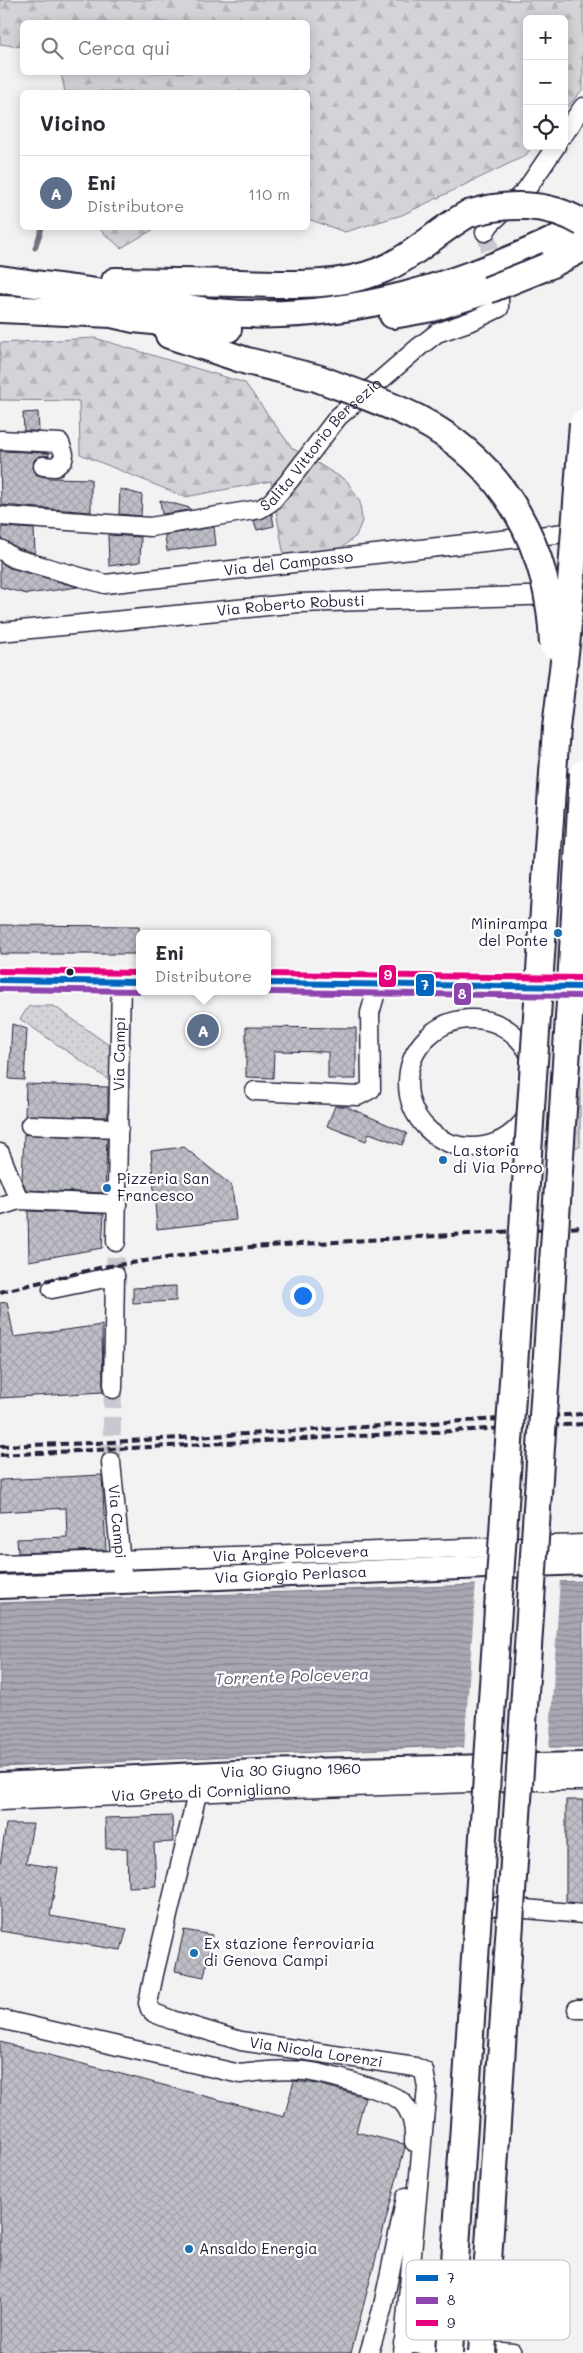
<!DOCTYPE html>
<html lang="it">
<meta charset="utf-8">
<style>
body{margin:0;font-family:Mali,sans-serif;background:#f7f7f7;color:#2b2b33}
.controls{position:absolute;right:15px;top:15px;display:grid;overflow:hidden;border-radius:8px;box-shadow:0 2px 12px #0003}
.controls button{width:45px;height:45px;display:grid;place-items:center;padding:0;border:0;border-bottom:1px solid #e1e1e2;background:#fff;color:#2b2b33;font:25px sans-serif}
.you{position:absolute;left:302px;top:1295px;width:18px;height:18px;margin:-12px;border:4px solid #fff;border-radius:50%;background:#1a73e8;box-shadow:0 0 0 8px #1a73e833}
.badge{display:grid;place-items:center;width:32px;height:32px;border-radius:50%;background:#1f6fb2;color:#fff;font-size:16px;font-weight:700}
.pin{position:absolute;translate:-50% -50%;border:2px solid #fff;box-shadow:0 1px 5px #0006}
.popup{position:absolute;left:136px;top:930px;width:135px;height:65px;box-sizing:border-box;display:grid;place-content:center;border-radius:8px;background:#fff;filter:drop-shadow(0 1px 4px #0005);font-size:16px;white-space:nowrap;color:#7c7c81}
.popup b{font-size:19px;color:#2b2b33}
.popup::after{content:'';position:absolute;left:50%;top:100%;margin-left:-10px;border:10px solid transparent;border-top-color:#fff}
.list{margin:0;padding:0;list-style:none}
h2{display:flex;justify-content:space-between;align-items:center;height:65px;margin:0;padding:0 20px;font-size:21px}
h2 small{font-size:16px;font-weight:400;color:#7c7c81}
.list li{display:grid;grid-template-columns:32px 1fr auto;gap:15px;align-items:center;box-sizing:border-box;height:75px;padding:0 20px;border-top:1px solid #e1e1e2}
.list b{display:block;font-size:19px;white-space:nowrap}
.list p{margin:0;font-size:16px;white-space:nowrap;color:#7c7c81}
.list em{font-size:16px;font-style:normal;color:#7c7c81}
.icon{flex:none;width:28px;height:28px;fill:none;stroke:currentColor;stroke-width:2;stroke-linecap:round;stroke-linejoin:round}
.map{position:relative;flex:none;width:583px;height:2353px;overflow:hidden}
.search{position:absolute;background:#fff;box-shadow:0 2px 12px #0003;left:20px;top:20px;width:290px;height:55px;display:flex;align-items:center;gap:12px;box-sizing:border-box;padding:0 18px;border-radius:8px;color:#7c7c81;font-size:19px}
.panel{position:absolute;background:#fff;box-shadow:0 2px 12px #0003;left:20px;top:90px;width:290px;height:140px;border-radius:8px}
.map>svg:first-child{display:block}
</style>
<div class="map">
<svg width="583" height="2353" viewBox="0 0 583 2353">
<defs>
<pattern id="grass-dots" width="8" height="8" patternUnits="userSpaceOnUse" patternTransform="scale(1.25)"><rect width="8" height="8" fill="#d3d3d8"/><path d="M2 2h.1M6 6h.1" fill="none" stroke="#b5b5ba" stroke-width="1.8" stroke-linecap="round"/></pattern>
<pattern id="forest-firs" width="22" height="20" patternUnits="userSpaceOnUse" patternTransform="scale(1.25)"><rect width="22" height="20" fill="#d3d3d8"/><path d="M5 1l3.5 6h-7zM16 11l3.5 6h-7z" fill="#b5b5ba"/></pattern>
<pattern id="park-tufts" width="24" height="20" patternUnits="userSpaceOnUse" patternTransform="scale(1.25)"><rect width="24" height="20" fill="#d3d3d8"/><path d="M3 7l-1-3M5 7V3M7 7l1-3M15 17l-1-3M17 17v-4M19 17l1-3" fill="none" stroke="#b5b5ba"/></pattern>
<pattern id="water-rules" width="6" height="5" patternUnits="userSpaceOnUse" patternTransform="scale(1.25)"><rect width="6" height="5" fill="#a8a8b2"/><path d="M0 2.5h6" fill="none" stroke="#888892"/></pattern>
<pattern id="building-cross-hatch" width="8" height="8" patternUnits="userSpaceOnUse" patternTransform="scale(1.25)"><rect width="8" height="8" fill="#bebec6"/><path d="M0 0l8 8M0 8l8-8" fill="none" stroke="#a3a3ab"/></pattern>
</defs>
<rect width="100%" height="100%" fill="#f2f2f3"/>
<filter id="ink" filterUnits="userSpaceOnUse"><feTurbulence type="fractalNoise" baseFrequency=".02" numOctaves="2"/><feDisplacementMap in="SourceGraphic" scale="10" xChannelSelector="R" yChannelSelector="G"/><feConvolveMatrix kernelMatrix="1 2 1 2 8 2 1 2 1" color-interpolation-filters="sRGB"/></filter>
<g filter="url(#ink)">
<path fill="url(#grass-dots)" stroke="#7a7a8a" d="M29,1006H54L113,1048L112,1082L20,1019Z"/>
<g fill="url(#forest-firs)" stroke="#7a7a8a">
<path d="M0,0H583V89L564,111V19H527V146H533L525,156L402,215L345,232L308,219V92H65L61,73L308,72V22H22V47L0,44Z"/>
<path d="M98,228H156L121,248Z"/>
<path d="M95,338L245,383L292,448L347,481L360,502L362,521L356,536L340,549L284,557L271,481L185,497L80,454L79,401L0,400V343Z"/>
</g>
<path fill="url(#park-tufts)" stroke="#7a7a8a" d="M557,1087L580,1088V1147H556Z"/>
<path fill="url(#water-rules)" stroke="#727282" d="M583,1581V1747H424L0,1767V1603Z"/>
<path fill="#f2f2f3" d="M560,1579L549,1749L464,1750L476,1582Z"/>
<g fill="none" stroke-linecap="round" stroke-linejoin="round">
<path stroke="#727282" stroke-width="5" d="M35,248L42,228"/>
</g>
<g fill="url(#building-cross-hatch)" stroke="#22223b">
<path d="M38,412L39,431H24L23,413Z"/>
<path d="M0,451L49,453V456H39L34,460L33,470L37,475L49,478L91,479V512L1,505Z"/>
<path d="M120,489L142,495L141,516L119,514Z"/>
<path d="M160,500L190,508V510L162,514Z"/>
<path d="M272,514L274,526L257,530L254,521Z"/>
<path d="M2,527L34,529L35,553L18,548L1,539Z"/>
<path d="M214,527L216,545L167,551L165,535Z"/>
<path d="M108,535L141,537L140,562L109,566Z"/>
<path d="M0,562L10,568L78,587L27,594L0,587Z"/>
<path d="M0,925L139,926V954H0Z"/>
<path d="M194,1022H211L212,1040L194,1039Z"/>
<path d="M12,1024L27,1029L24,1080L9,1079Z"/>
<path d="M246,1027L356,1028V1079H328V1052L274,1051L273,1078L246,1077Z"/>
<path d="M26,1084L108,1087V1117L25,1116Z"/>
<path d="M335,1106H345L407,1133L402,1145L369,1133L366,1141L327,1126Z"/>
<path d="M24,1134L107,1138L105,1193L26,1190L22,1180Z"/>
<path d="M184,1147L232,1186L236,1220L157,1229L151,1151Z"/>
<path d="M28,1211L104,1214L102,1248L29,1261Z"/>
<path d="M176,1286V1301L133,1303V1288Z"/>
<path d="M7,1302L14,1337L102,1325L103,1392L0,1398V1303Z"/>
<path d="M102,1475L106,1550L18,1553L17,1539L67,1537L66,1508L0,1512V1480Z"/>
<path d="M566,1800H583V1903L566,1902Z"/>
<path d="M172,1816L173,1842L154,1843L156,1886L128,1887L127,1848L106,1849L105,1818Z"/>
<path d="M6,1824H33L26,1863L58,1868L50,1916L127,1929L121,1950L0,1931V1864Z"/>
<path d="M184,1930L212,1935L204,1977L175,1971Z"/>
<path d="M0,2042L284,2117L294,2081L318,2084L365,2097L356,2132L404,2144L405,2147L351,2353H0Z"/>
</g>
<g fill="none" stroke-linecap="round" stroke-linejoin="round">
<g stroke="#c8c8ce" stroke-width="18" stroke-dasharray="18 9" stroke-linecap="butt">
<path d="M485,232L498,275"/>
<path d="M115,1275L116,1242"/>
<path d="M111,1462L113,1389"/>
</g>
<g stroke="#22223b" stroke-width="21">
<g id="minor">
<path d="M564,134L583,107"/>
<path d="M485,232L490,224L526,190L556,146"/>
<path d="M0,440L60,443L64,454L63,460L55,467L43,466"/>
<path id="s1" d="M0,516L150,527L260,509L271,502L289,481L338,417L419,347L437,333L474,320L499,308V277"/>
<path id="s2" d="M0,549L13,558L105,584L583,531"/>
<path id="s3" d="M0,632L299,603L558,595"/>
<circle cx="472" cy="1083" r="64"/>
<path d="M255,1091L358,1096L371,1089L370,1013L378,985"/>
<path d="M30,1125L119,1128"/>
<path d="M0,1153L19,1200"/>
<path d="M0,1206L19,1200L117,1204"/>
<path id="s4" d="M116,1242L121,982"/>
<path d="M52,1289L115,1276"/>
<path d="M113,1389L115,1275"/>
<path id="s5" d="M111,1462L122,1573"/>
<path id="s6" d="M0,1564L583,1544"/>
<path id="s7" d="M197,1794L154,1974L148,2003L150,2009L154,2013L172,2020L241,2041L415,2067L424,2071L427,2087L403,2353"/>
<path id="s8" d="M0,1801L261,1790L530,1781H583"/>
<path d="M490,1906L583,1914"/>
<path d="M577,2009H583"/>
<path d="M0,2019L240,2074C261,2071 283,2069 305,2071C322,2073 393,2091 403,2103C412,2113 415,2129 414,2142"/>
<path d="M403,2343L513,2353"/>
<path d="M369,2353L382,2310L406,2197"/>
</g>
</g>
<g stroke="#22223b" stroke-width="26">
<g id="major">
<path d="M0,980L139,982"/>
<path d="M267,983L583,987"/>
<path id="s9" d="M0,1587L583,1563"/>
<path id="s10" d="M0,1784L256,1771L583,1764"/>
</g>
</g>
<g stroke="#22223b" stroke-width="30">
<g id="highway">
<path d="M548,266L583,248"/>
<path d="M0,279C47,286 95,291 142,299C167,303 192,310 216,312C345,325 470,283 583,226"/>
<path d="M115,281C157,282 198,282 240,283C285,284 336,288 379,271C412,258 437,231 468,214"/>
<path d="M0,309L112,314L134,319L228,329"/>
<path d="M393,315L432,308L488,290"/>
<path d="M169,335L247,361L317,378"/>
</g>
</g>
<use href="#minor" stroke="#fff" stroke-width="18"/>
<use href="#major" stroke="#fff" stroke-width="22"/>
<use href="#highway" stroke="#fff" stroke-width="26"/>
<g stroke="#22223b" stroke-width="4" stroke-dasharray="8 4" stroke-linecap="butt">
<path d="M0,1292L103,1267L235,1248L583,1227"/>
<path d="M0,1446L94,1443L583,1414"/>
<path d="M0,1455L583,1424"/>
</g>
<g stroke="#22223b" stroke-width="30" stroke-linecap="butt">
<g id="highway-bridge">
<path d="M468,214C506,202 548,202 583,223"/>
<path d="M488,290L548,266"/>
<path d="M317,378C351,391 385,402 417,418C505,464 550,547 553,645"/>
<path d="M449,2353L556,728L567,636L583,423"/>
<path d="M482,2353L570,1002L583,773"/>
</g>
</g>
<use href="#highway-bridge" stroke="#fff" stroke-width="26"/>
<g stroke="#fff" stroke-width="10">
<g id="bus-1">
<path d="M0,980L139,982"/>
<path d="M267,983L583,987"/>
</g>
</g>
<g stroke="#fff" stroke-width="10">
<g id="bus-2">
<path d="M0,989L139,991"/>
<path d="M267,992L583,996"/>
</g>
</g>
<g stroke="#fff" stroke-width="10">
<g id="bus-3">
<path d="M0,971L139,973"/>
<path d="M267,974L583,978"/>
</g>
</g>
<use href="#bus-1" stroke="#0065bd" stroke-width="6"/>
<use href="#bus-2" stroke="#8e44ad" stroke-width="6"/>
<use href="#bus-3" stroke="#e5007d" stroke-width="6"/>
</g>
</g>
<g fill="#1f6fb2" stroke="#fff" stroke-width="2">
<circle cx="558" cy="933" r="5"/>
<circle cx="443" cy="1160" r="5"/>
<circle cx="107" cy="1188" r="5"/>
<circle cx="194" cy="1953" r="5"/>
<circle cx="189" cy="2249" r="5"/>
</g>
<circle fill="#22223b" stroke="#fff" stroke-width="2" cx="70" cy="972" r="4.5"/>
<g text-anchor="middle" stroke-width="4.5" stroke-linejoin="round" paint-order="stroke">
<g font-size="15" fill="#22223b" stroke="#fff">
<text dy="5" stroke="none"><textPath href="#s1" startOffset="351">Salita Vittorio Bersezio</textPath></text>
<text dy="5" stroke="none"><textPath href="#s2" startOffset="296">Via del Campasso</textPath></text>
<text dy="5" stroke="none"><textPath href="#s3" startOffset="292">Via Roberto Robusti</textPath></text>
<text dy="5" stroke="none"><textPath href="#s4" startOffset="188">Via Campi</textPath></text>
<text dy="5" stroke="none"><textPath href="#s5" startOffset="60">Via Campi</textPath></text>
<text dy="5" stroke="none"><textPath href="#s6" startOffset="291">Via Argine Polcevera</textPath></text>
<text dy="5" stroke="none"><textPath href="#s9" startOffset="291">Via Giorgio Perlasca</textPath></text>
<text dy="5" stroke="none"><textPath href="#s10" startOffset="291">Via 30 Giugno 1960</textPath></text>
<text dy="5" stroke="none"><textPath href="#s8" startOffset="201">Via Greto di Cornigliano</textPath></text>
<text dy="5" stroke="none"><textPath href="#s7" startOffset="394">Via Nicola Lorenzi</textPath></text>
</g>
<g font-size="15" fill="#22223b" stroke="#fff" text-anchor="start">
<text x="548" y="929" text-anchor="end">Minirampa<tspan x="548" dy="17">del Ponte</tspan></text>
<text x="453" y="1156">La storia<tspan x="453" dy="17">di Via Porro</tspan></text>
<text x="117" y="1184">Pizzeria San<tspan x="117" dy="17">Francesco</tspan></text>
<text x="204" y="1949">Ex stazione ferroviaria<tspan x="204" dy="17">di Genova Campi</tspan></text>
<text x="199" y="2254">Ansaldo Energia</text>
</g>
<g font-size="16" font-style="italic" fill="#58586b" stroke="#fff">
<text transform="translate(292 1676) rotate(-2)" y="6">Torrente Polcevera</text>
</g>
</g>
<rect x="406" y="2260" width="164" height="80" rx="8" fill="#fff" stroke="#bdbdc4" stroke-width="1"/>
<rect x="416" y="2275" width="22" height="6" fill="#0065bd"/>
<rect x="416" y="2297" width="22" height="7" fill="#8e44ad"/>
<rect x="416" y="2320" width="22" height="6" fill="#e5007d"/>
<g font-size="14" fill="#22223b">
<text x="447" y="2283">7</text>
<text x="447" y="2305">8</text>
<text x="447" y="2328">9</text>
</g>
<g stroke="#fff" stroke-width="2">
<rect x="378" y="964" width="19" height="24" rx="5" fill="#e5007d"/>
<rect x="415" y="973" width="20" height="24" rx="5" fill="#0065bd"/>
<rect x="453" y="982" width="19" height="24" rx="5" fill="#8e44ad"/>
</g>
<g font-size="14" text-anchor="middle" font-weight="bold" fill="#fff">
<text x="388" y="980">9</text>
<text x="425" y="990">7</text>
<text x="462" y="999">8</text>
</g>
</svg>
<div class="controls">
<button>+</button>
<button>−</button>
<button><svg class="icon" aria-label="locate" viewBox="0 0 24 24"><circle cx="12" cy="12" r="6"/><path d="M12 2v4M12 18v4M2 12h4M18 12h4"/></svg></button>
</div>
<div class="you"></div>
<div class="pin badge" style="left:203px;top:1030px;background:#5c6f8a">A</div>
<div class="popup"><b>Eni</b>Distributore</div>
<div class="search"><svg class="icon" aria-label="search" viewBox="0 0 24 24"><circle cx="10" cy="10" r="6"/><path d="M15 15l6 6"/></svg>Cerca qui</div>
<section class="panel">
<h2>Vicino<small></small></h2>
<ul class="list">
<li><span class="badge" style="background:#5c6f8a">A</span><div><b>Eni</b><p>Distributore</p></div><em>110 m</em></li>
</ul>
</section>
</div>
